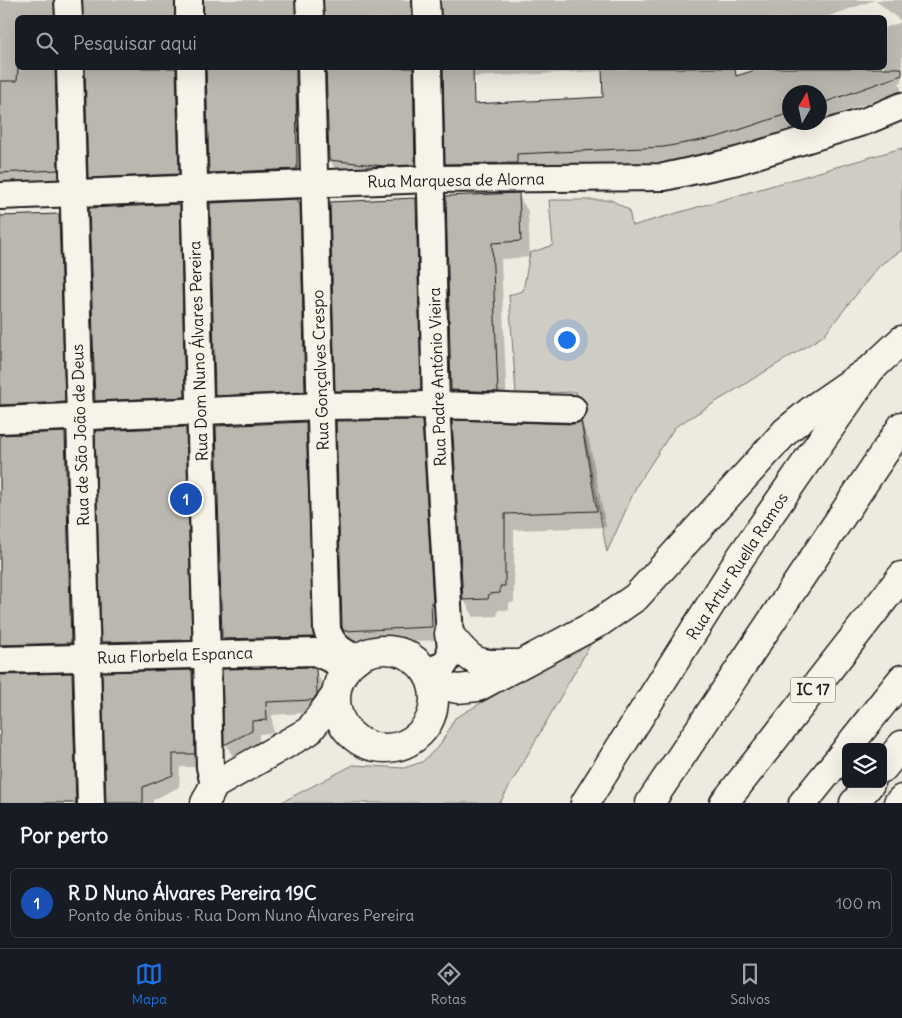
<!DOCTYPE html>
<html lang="pt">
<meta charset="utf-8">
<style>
body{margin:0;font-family:Delius,sans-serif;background:#242831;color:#f1f3f6}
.controls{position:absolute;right:15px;bottom:15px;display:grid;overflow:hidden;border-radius:8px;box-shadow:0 5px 20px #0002}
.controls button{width:45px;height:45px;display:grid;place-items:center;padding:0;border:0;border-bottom:1px solid #363941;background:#171b24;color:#f1f3f6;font:25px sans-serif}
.compass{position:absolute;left:782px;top:85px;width:45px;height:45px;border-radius:50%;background:#171b24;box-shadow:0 5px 20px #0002;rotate:9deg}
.you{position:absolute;left:566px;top:339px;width:18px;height:18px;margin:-12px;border:4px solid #fff;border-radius:50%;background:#1a73e8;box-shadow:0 0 0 8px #1a73e833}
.badge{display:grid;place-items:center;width:32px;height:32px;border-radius:50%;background:#1a73e8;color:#fff;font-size:16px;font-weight:700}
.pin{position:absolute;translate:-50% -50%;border:2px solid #fff;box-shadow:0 1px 5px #0006}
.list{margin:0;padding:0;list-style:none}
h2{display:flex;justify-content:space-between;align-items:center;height:65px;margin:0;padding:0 20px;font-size:21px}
h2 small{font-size:16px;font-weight:400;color:#9ea1a6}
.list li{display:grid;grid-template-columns:32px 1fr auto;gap:15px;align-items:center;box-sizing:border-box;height:70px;margin:0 10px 10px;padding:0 10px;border:1px solid #363941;border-radius:8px}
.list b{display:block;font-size:19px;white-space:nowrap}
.list p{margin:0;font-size:16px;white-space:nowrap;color:#9ea1a6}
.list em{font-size:16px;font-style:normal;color:#9ea1a6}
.icon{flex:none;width:28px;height:28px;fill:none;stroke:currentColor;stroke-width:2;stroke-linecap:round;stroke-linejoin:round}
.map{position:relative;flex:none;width:902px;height:803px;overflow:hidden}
.search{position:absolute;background:#171b24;box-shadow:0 5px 20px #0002;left:15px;right:15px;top:15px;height:55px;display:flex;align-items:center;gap:12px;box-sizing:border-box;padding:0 18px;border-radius:8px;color:#9ea1a6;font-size:19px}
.sheet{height:145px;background:#171b24}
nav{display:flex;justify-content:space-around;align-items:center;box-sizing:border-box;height:70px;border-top:1px solid #363941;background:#171b24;font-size:14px;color:#9ea1a6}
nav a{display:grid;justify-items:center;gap:2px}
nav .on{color:#1a73e8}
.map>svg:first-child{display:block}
</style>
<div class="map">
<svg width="902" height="803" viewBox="0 0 902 803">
<rect width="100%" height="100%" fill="#eeeae0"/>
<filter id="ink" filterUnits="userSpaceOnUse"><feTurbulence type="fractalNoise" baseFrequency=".02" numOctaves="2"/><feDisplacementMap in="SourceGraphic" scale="10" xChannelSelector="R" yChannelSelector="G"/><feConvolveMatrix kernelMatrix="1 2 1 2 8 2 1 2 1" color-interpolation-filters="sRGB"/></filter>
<g filter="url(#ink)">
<g fill="#cfccc3" stroke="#767470">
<path d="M902,148V250L880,265L823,336L675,427L637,485L607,552L576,392L516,394L509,295L523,291L530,253L553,245L549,200H611L629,210L632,226Z"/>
<path d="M590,645L500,803H280L353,765L404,768L422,762L440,745L455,718L581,646Z"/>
</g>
<g fill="#0003" fill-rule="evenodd">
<path d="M0,0H73L61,18H18V68H76L65,184L0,198Z"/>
<path d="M81,0H194L182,18H85Z"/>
<path d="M202,0H314L302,18H205Z"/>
<path d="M322,0H430L420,18H326Z"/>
<path d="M439,0H902V82L899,83L902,91L820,120V92H790V122H811L726,150L672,161L524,168L455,178L447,164L539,103L604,98L603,71L451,78L444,69L439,68H710L711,85L764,68H884V28L902,22L875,0L823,18H442V0Z"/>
<path d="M81,68H197L186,188L98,191L89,177L86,69Z"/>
<path d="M201,68H317L304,183L218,187L210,172L207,69Z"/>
<path d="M321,68H434L423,179L338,174L330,160L327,69Z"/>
<path d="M518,195L528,211L530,257L501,259L507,408L462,407L452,390L447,197Z"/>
<path d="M415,199L423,212L427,403H344L336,391Z"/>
<path d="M297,201L307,217L312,404L224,408L216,395ZM299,212H301L307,398H304Z"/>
<path d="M179,205L186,218L192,410L103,413L96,401Z"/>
<path d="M0,212L4,218L58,215L67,230L72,416L0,422Z"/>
<path d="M421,421L429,434L439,640L353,644L343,626Z"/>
<path d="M453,422L573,425L580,423L589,440L606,527L514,530V602L509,603V610H498L497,616L474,617L464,600Z"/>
<path d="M305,423L313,436L320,650L230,652L223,639L217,427Z"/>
<path d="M185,428L193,441L198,653L110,655L103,642L97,432Z"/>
<path d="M65,433L73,448L79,657L0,663V436Z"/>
<path d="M315,670L322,683L324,707L320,712L272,715L273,733L259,734V744L233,757L226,744L224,671Z"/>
<path d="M192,671L199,684L201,767H180L179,787L153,800V803H107Z"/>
<path d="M72,674L79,687L82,803H0V676Z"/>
</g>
<g fill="#bab7af" stroke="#1c1c1c">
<path d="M18,68H55L58,170L0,173V81H17Z"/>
<path d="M85,68H176L179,174L88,178Z"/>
<path d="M206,68H296L297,169L209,173Z"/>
<path d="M326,68H413L415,165L384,166L329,160Z"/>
<path d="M443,68H473L474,104L603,97L602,68H735L736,76L762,68H902V75L820,104V92H790V113L718,137L664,147L517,154V163L445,164Z"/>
<path d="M519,193L521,241L492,243L498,392L451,390L446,196Z"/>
<path d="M416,198L421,390L335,391L330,202Z"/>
<path d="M298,199V203H300L305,392L215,396L210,203Z"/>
<path d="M180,204L185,397L95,401L89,208Z"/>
<path d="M59,214L65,402L0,405V216Z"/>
<path d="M422,420L433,602H431L432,627L344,631L342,627L336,421Z"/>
<path d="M452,420L573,424L581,422L597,511L505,514V586H500V593L489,594L488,599L463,600Z"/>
<path d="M306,422L314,637L222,639L216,426Z"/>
<path d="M186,427L192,640L101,642L95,431Z"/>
<path d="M65,432L71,643L0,645V435Z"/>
<path d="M312,667L316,669L317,694L313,700L266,702L267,720L252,721V731L224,745L222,669Z"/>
<path d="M192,670L195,754H173V775L143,787V803H106L102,672Z"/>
<path d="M72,673L76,803H0V675Z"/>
</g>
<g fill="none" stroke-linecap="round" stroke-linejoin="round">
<g stroke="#1c1c1c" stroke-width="30">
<g id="minor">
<path d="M68,0L69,18"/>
<path d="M189,0V18"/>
<path d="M309,0L310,18"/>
<path d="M426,0L427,18"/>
<path d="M70,68L91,803"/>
<path d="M191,68L210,767L214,785"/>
<path d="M311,68L327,630C333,646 341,651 357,659"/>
<path d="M0,196L431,179L664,177L737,161L866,121L902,106"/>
<path d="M0,420L321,406L436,405L573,409"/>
<path d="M0,660L315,652L333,660L344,670"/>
<path d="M426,672L444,665L451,654L436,405L428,68"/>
</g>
</g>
<g stroke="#1c1c1c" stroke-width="31">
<g id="tertiary">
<path d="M449,634C475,667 477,664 517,664"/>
<circle cx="385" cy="699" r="49"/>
<path d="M432,683L457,689L478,687L600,622L636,597L786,431L814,408L869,370"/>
<path d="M205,803L214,785L309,731L335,696"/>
</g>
</g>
<g stroke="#1c1c1c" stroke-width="31">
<g id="secondary">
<path d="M585,803L740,558L870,370L902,340"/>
<path d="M898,803L902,799"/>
</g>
</g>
<g stroke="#1c1c1c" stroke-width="31">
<g id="trunk">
<path d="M848,747L902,679"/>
<path d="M883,768L902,745"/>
<path d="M650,803L902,426"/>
<path d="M724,803L902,576"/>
<path d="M803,803L846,750"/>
<path d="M854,803L870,784"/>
</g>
</g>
<use href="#minor" stroke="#f7f3e8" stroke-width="26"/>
<use href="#tertiary" stroke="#f7f3e8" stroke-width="28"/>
<use href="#secondary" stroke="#f7f3e8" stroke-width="28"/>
<use href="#trunk" stroke="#f7f3e8" stroke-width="28"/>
</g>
</g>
<g text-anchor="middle" stroke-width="4" stroke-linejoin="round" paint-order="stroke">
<rect fill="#f7f3e8" stroke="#5e5c59" stroke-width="1" x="790.5" y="677.5" width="45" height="25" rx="4"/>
<g font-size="15" font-weight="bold" fill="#1c1c1c">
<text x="813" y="695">IC 17</text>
</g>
<g font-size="16" fill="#1c1c1c" stroke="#f7f3e8">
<text transform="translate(456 180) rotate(-1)" y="6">Rua Marquesa de Alorna</text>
<text transform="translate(198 351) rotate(-92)" y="6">Rua Dom Nuno Álvares Pereira</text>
<text transform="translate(320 370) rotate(-92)" y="6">Rua Gonçalves Crespo</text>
<text transform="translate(437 377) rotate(-92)" y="6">Rua Padre António Vieira</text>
<text transform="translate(80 435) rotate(-92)" y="6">Rua de São João de Deus</text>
<text transform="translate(737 566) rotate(-57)" y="6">Rua Artur Ruella Ramos</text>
<text transform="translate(175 655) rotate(-2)" y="6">Rua Florbela Espanca</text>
</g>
</g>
</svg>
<div class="controls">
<button><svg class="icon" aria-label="layers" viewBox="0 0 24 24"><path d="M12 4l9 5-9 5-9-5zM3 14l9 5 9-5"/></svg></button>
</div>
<svg class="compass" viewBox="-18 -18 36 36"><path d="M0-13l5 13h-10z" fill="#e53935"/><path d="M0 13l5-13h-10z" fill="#9ea1a6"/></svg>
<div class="you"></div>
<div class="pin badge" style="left:186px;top:499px;background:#1a4fb4">1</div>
<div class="search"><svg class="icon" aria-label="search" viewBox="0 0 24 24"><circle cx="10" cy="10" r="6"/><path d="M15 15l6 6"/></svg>Pesquisar aqui</div>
</div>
<section class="sheet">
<h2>Por perto<small></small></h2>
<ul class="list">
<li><span class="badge" style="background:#1a4fb4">1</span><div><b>R D Nuno Álvares Pereira 19C</b><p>Ponto de ônibus · Rua Dom Nuno Álvares Pereira</p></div><em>100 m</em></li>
</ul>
</section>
<nav>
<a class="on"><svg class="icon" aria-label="map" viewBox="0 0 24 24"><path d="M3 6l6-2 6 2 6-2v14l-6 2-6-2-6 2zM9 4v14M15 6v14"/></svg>Mapa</a>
<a><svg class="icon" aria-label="directions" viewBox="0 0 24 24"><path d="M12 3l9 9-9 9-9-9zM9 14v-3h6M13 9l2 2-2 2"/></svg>Rotas</a>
<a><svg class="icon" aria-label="saved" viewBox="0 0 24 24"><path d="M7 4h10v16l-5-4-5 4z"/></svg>Salvos</a>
</nav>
